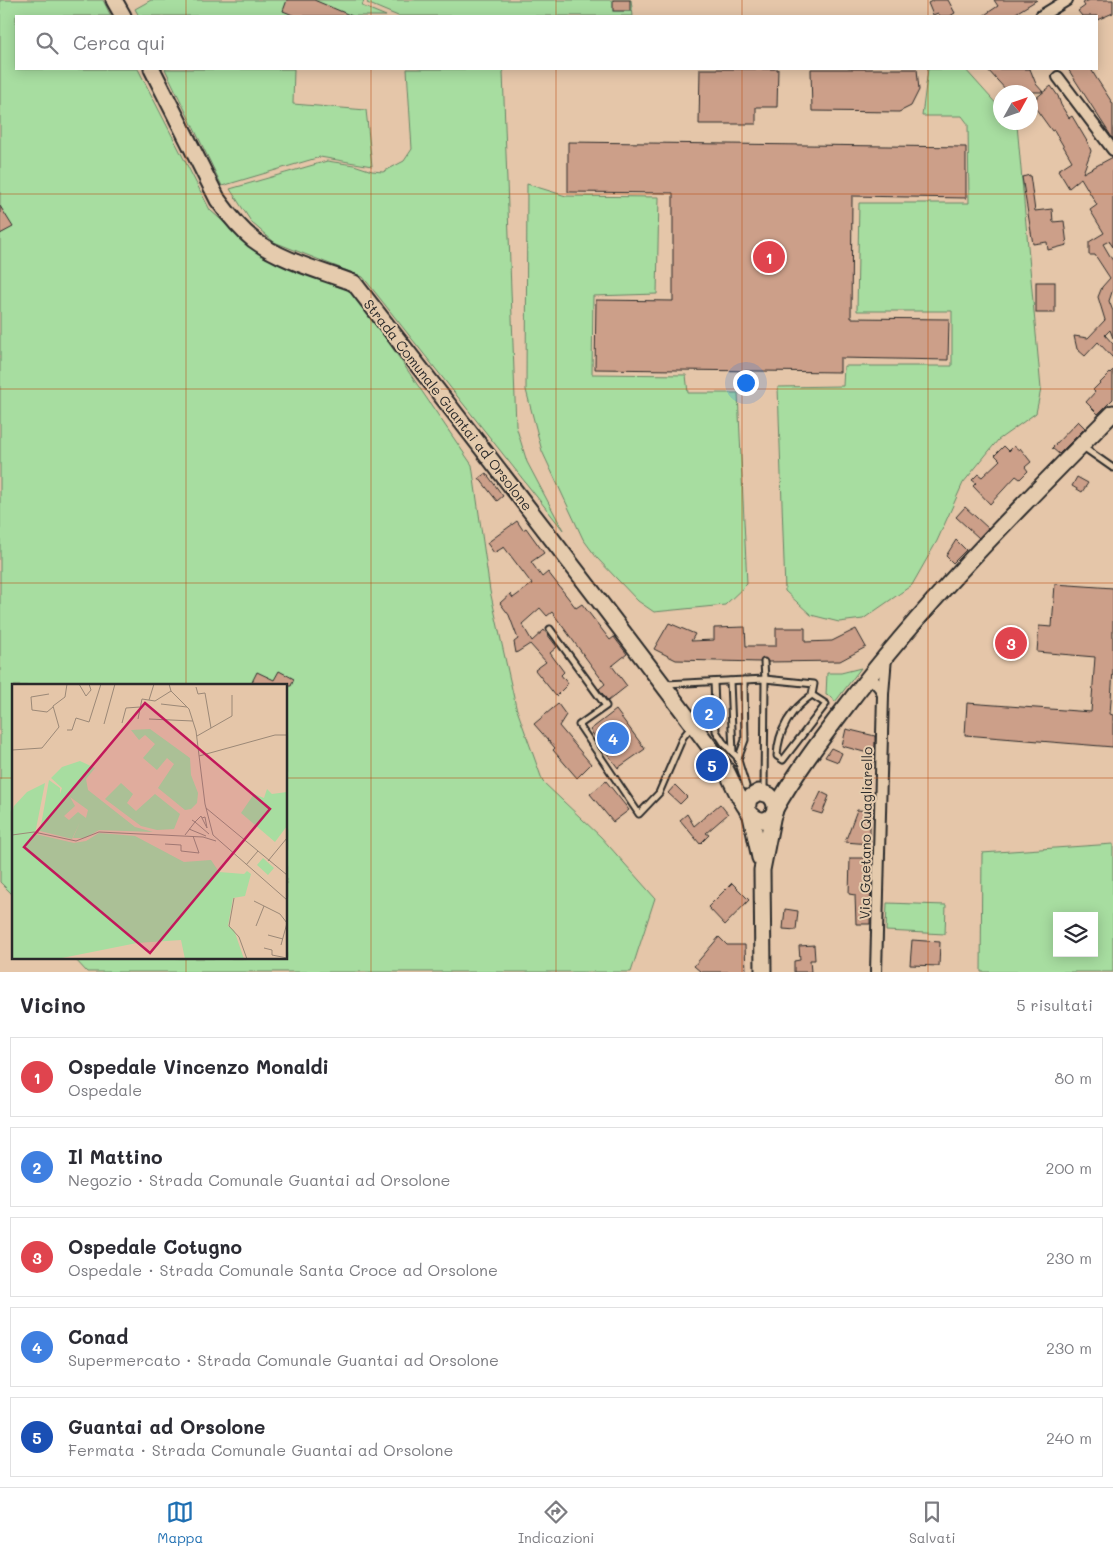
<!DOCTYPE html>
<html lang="it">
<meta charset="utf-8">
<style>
body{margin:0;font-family:Mali,sans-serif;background:#f7f7f7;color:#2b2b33}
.controls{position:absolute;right:15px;bottom:15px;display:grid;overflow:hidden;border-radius:0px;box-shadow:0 2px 12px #0003}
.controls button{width:45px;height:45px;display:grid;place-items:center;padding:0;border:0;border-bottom:1px solid #e1e1e2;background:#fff;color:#2b2b33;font:25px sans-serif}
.compass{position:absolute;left:993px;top:85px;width:45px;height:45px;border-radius:50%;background:#fff;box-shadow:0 2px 12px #0003;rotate:50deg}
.you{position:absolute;left:745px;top:382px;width:18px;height:18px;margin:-12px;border:4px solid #fff;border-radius:50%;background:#1a73e8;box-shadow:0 0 0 8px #1a73e833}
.badge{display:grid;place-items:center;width:32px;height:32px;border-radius:50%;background:#1f6fb2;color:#fff;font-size:16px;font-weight:700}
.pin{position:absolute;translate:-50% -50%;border:2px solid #fff;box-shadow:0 1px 5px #0006}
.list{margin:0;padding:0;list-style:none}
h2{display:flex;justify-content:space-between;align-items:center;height:65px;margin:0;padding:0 20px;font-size:21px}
h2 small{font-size:16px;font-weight:400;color:#7c7c81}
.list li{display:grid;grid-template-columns:32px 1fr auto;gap:15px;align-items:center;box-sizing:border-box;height:80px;margin:0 10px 10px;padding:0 10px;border:1px solid #e1e1e2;border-radius:0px}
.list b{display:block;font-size:19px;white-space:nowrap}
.list p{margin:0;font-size:16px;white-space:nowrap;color:#7c7c81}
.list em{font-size:16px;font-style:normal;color:#7c7c81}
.icon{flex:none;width:28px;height:28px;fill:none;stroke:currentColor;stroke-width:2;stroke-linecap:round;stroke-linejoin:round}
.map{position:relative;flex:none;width:1113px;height:972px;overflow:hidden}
.search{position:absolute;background:#fff;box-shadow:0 2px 12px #0003;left:15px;right:15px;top:15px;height:55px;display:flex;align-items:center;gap:12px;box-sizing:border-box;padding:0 18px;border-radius:0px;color:#7c7c81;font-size:19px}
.sheet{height:515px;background:#fff}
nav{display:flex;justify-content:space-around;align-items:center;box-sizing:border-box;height:70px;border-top:1px solid #e1e1e2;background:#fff;font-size:14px;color:#7c7c81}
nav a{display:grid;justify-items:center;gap:2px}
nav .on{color:#1f6fb2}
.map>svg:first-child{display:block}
</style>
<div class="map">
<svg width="1113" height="972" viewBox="0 0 1113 972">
<rect width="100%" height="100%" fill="#e5c6a9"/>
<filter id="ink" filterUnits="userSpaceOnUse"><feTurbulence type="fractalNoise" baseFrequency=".02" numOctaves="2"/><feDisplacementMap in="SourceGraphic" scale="10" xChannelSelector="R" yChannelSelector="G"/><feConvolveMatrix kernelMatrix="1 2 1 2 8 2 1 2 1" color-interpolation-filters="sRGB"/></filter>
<g filter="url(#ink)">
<g fill="#a7dda0" stroke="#698466" fill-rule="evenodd">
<path d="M0,0H103L111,16H16V69H138L210,210L263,257L351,287L472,465L490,591L516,707L543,782L601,837L655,898L631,972H87L74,958H286V686H14V896L0,882Z"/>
<path d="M151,0H364L362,6L386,16H139L135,9Z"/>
<path d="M369,0H631L633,16H398L367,3Z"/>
<path d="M165,69H294L293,104L366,110L372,166L320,157L222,186Z"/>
<path d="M407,69H505L503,72L516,426L527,462L563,530L363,277L274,242L252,223L230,189L327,161L354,165L372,171L383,172L404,161L412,149Z"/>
<path d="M928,69H965L1000,108V122L1014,123L1017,125L1041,389L1036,413L998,440L963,483L937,541L912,585L863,619L839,622L811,615L785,591L778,387L843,386L844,366H952V311H857L859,203H969L968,124L962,116H922Z"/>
<path d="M527,184L566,196L659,197L657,294L593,296L592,374L686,375L688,393H738L747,584L725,605L654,612L638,601L597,558L583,539L542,451L526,390Z"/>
<path d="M861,668L835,702L832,697L826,695L827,673H841Z"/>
<path d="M1113,844V972H981L982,853ZM1057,916H1094V953H1057Z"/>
<path d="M887,903L946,905L945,934L886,931Z"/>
</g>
<g fill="#cc9f89" stroke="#2b2b2b">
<path d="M287,0H314L352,16H295L283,11Z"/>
<rect x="613" y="0" width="17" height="11"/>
<path d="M934,0H948L955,13L950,16H940L938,13L933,15L928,3Z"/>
<path d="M994,0H1037L1011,16H983L998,6Z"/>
<path d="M1090,0H1113V13L1097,20V16H1082L1078,11L1085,6L1083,3Z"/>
<path d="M700,69H778L777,107H756V124H699Z"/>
<path d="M811,69H917L919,90L911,106L899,112L812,111Z"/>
<path d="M987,69H1030L1036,84L1043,92H1008Z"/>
<path d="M1068,69H1091L1095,76L1113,104V139Z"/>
<path d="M1051,86L1058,96L1061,105L1069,118L1072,116L1088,143L1091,151L1083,173L1113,157V247L1109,241L1103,244L1113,261V289L1109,301L1113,311V338L1110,330L1105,335L1113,344V358L1098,342L1085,356L1077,349L1074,336L1088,338L1105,320L1098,297L1102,287L1110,278L1095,255H1089V242L1104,233L1090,210L1097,205L1081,178L1069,188L1058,170L1072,161L1054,130L1052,131L1031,102Z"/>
<path d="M568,142L966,147V198L852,196L851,318L949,319L948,360L840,358V372L595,369L596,300L673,301V193L568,192Z"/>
<path d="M1030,175L1035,211L1052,209L1053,222L1064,221L1067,245L1048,250L1047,242L1033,244L1022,177Z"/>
<path d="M0,206L13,227L0,234Z"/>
<rect x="1036" y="282" width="19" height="31"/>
<path d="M1113,370V399L1098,414L1086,402L1095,392L1093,390Z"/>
<path d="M1078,421L1085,428L1059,454L1052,448Z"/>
<path d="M1004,446L1009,451L1014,446L1019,450L1020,448L1031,462L1025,467L1028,471L1020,479L1016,476L990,504L973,486L976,483L972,480L978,474L982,477L1000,460L995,455Z"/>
<path d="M486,473L503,496L497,501L479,478Z"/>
<path d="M1077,477L1088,483L1082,492L1072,486Z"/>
<path d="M965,507L988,528L979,538L956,517Z"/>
<path d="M517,521L523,530L526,528L544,553L531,562L542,577L548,572L576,608L582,604L610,640L614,637L627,654L612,666L627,686L608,701L599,689L605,684L552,612L547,616L540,608L522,624L532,641L544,630L557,647L550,653L564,672L561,675L568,684L556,696L535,670L546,662L530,644L516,653L514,642L518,639L509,615L500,603L510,594L513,598L532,584L504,547L494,553L487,543Z"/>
<path d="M956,540L966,550L953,563L946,556Z"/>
<path d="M1055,584L1113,588V671L1110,714L1113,715V747L965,735L967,703L1091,712L1095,657L1037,652L1039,626L1052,627Z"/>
<path d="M669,623L695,634L691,641L714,640V628L745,627L746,646H776V628H805V642L832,641L856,629L866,647L840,661L768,662L764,658L760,662L676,660L654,649Z"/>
<path d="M279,671L294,679L291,686H250L257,672L274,680Z"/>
<path d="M558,704L566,715L559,726L591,764L577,778L553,750L555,748L534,724Z"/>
<path d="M697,707H711V719H700L697,714Z"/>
<path d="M616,710L645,749L618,768L590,730Z"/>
<path d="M846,729L875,736V755L842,746Z"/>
<path d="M831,748L842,753L838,762L825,757Z"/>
<path d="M606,781L629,810L613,822L590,794Z"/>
<path d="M675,785L687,797L680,804L668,793Z"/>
<path d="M821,792L829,796L822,814L812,811Z"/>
<path d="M720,804L728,814L706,833L709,835L700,844L680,820L687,814L694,826Z"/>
<path d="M857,810L870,811V844L845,842Z"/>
<path d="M850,858H871L870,924H856L855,895L849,894Z"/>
<path d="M732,883L749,900L725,925L708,907Z"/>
<path d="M785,909L798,911L796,930L783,929Z"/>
<path d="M719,937L727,945H745L746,972H701L694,966Z"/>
<path d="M912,940L940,942L939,966L910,965Z"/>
<path d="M814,945L815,960H810L811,972H794V961L800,960L799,946Z"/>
</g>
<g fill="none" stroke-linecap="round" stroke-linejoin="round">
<g stroke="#2b2b2b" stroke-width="9">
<g id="lane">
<path d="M1083,447L1113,468"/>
<path d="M550,629L606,706L579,725L639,814L659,793L683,737L692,726"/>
<path d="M764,662L765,679L814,684L812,695C791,709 778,731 777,756L783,760L826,704L812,695"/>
<path d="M730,681L733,753"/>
<path d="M714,682L716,731L723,742L737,757L746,786"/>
<path d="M666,684L765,679L764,792"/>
<path d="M738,759L745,740L744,680"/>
</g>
</g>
<g stroke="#2b2b2b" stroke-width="14">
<g id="street">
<path d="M1041,16L1067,0"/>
<path d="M1058,77L1113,150"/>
<path d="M869,675L880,688L883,695L876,972"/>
<path d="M883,694L886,657"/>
</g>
</g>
<g stroke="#2b2b2b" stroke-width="19">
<g id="secondary">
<path d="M114,0L123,16"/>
<path d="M152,69L218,200C228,214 240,229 254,240C282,261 322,271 354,283C478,443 603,603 723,765C732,778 748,828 767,819C778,815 777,802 769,795L759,792L749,798L747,810"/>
<path d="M775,809C795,774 819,742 844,709C924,603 1019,508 1113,413"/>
<path d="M751,816L760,858"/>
<path d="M763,972L762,870L773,814"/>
</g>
</g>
<use href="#lane" stroke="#e5cbad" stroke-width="5"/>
<use href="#street" stroke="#e5cbad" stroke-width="10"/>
<use href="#secondary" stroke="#e5cbad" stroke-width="15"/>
</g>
</g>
<path fill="none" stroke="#b94e14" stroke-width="1" stroke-opacity="0.55" d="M186,0V16M371,0V16M556,0V16M742,0V16M928,0V16M186,69V686M371,69V972M556,69V972M742,69V972M928,69V972M0,194H1113M0,389H1113M0,583H1113M0,778H14M286,778H1113M186,958V972"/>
<g text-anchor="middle" stroke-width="4" stroke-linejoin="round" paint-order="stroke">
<g font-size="14" fill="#2b2b2b" stroke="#e5cbad">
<text transform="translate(448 405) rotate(52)" y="5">Strada Comunale Guantai ad Orsolone</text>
<text transform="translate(866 833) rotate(-89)" y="5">Via Gaetano Quagliarello</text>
</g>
</g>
<g transform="translate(12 684)">
<rect width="275" height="275" fill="#e5c6a9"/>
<path d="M138,45L178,74L179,91L186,109L185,119L179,125L173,126L146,104L162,80L155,74L145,86L131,74L143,60L133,51L127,56L119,46ZM68,77L83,84L74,95L76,106L123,143L141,148L87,146L73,154H61L68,138L60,155L28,147L37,96L48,104V110L50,104L39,94L50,83ZM58,113L76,126L74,134L66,128L57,136L52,132L63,122ZM33,99L23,150L62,159L74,157L87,149L123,152L172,178L199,176L207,188L232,190L235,187L239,190L233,212L221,214L216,242L222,246L232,275H173L169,256L125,259L45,275H0V130L2,122L15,108ZM109,99L121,110L115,119L124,127L143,110L168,130L162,145L145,146L129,142L93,115ZM255,105L260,110L275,108V142L263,158L229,129L242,110L252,114ZM251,174L262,184L256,191L245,181Z" fill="#a7dda0" fill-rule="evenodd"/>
<path fill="none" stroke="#9b8877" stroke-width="1" d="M67,0L74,12L79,6L77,0M157,0L159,7L177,25L184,47L193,120L201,151L275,216M184,3L186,10L193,9L199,44M37,10L19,13L20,26L35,28L41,23M137,16L142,0M149,20L175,23M126,35L130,15L143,17L159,7M137,35L181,37M110,39L114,24L128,23M92,40L103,0M55,46H60L64,34L77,38L89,0M185,52L220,32V11M0,66L30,64L47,43L41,22L53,13L55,0M187,72L263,51H275M194,124L275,191M180,136L183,138L189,132L195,144L193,133L190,134M177,145L194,152M0,151L22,148L64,157L87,148L191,153L204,157M173,151L183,138L197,150M153,160L169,161V167L187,169L181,152M256,177L275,154M234,181L246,167M222,214L217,242L227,253L235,275M242,217L268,230L275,239L269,261M244,242L252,222M256,251L271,255M252,264L260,266V271L275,274"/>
<path fill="#c2185b" fill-opacity="0.15" stroke="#c2185b" stroke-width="2.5" d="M133,19L258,125L138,269L12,163Z"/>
<rect width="275" height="275" fill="none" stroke="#2b2b2b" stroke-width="2.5"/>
</g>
</svg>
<div class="controls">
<button><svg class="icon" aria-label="layers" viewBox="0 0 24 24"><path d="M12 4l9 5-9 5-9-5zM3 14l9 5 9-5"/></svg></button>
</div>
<svg class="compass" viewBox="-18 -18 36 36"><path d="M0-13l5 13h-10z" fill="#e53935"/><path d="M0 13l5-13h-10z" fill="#7c7c81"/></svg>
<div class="you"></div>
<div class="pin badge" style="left:769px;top:257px;background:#e0444e">1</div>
<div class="pin badge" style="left:709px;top:713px;background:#3f7fe0">2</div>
<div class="pin badge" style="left:1011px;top:643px;background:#e0444e">3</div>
<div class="pin badge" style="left:613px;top:738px;background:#3f7fe0">4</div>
<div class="pin badge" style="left:712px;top:765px;background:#1a4fb4">5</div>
<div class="search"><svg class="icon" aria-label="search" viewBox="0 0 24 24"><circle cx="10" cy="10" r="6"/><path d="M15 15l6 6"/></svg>Cerca qui</div>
</div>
<section class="sheet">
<h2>Vicino<small>5 risultati</small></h2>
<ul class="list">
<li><span class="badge" style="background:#e0444e">1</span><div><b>Ospedale Vincenzo Monaldi</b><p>Ospedale</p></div><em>80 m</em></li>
<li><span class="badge" style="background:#3f7fe0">2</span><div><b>Il Mattino</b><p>Negozio · Strada Comunale Guantai ad Orsolone</p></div><em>200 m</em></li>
<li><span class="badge" style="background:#e0444e">3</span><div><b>Ospedale Cotugno</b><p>Ospedale · Strada Comunale Santa Croce ad Orsolone</p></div><em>230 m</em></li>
<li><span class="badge" style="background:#3f7fe0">4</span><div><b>Conad</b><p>Supermercato · Strada Comunale Guantai ad Orsolone</p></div><em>230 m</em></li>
<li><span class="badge" style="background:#1a4fb4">5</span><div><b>Guantai ad Orsolone</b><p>Fermata · Strada Comunale Guantai ad Orsolone</p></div><em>240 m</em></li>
</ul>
</section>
<nav>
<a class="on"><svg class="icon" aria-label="map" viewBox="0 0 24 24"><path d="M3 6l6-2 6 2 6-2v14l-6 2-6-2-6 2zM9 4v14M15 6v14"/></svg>Mappa</a>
<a><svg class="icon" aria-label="directions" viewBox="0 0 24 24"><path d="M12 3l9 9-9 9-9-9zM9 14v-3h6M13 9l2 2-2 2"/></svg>Indicazioni</a>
<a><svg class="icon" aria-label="saved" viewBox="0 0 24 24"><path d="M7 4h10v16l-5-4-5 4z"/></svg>Salvati</a>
</nav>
